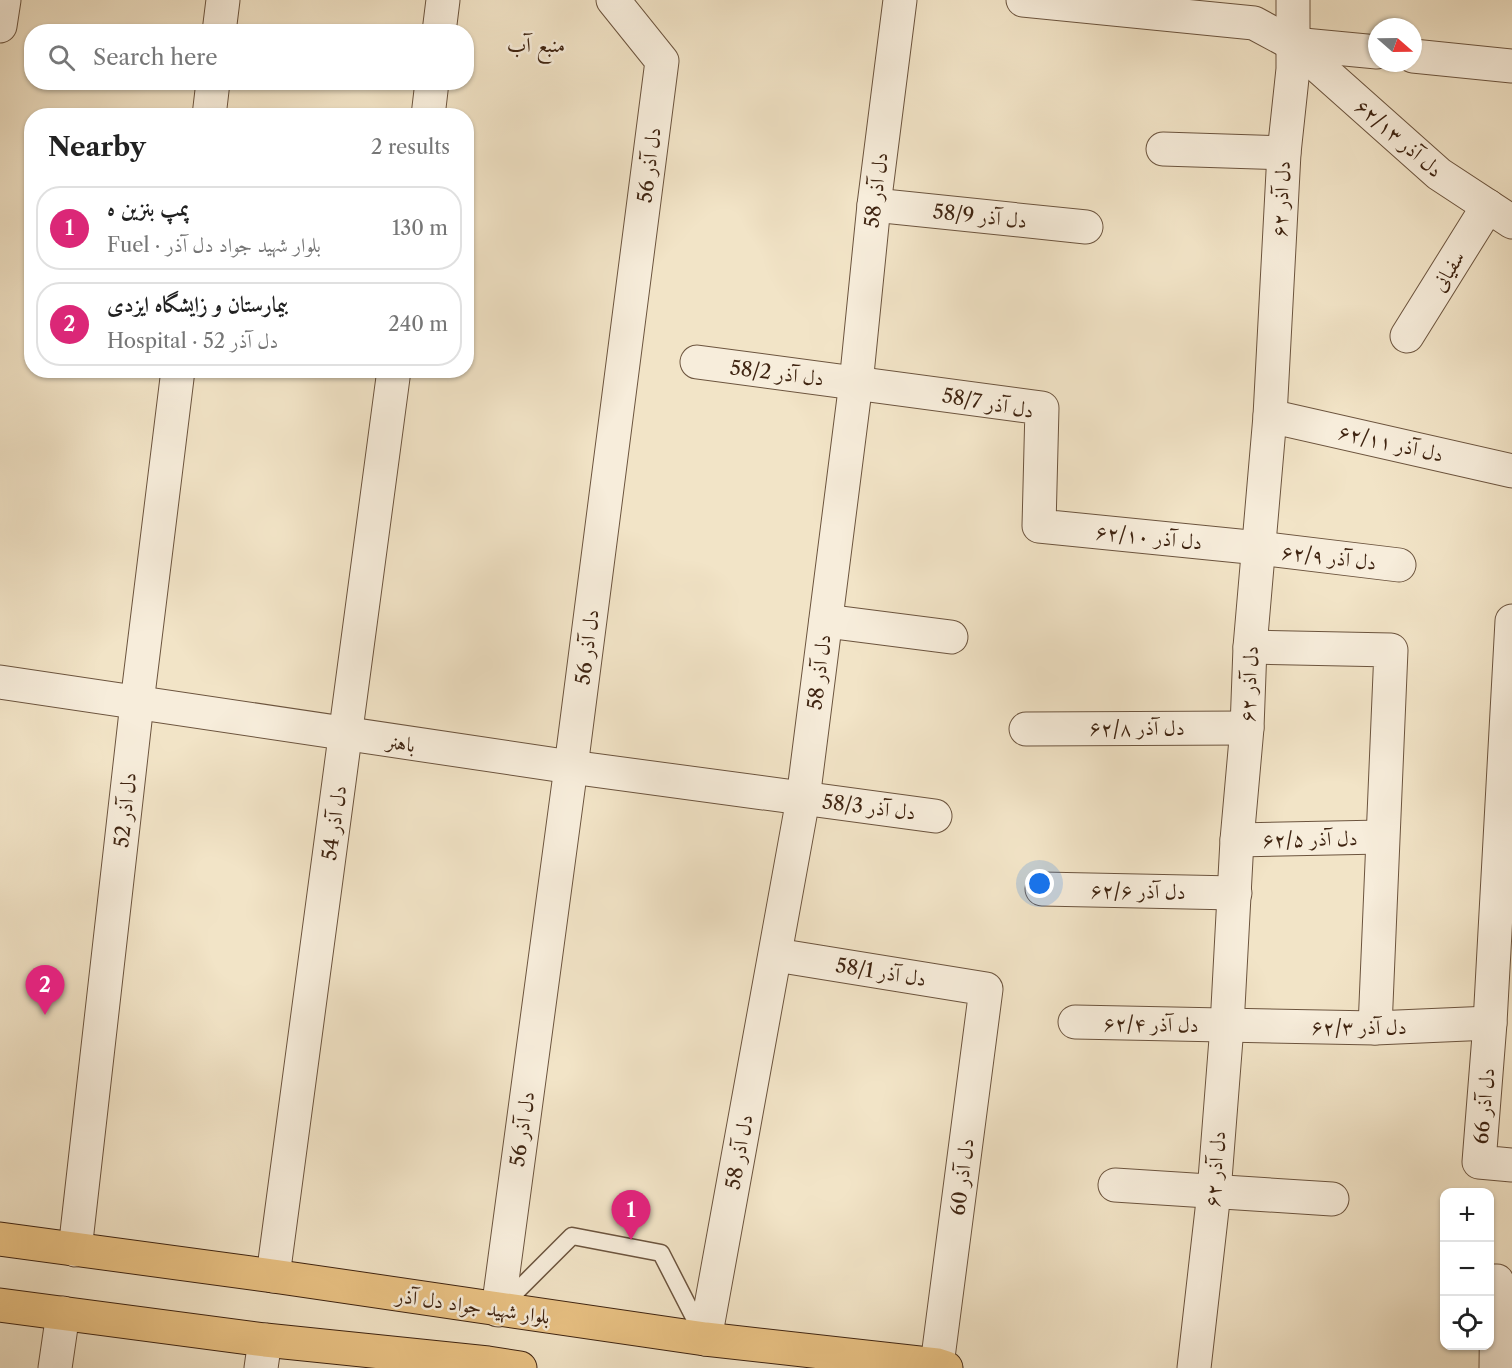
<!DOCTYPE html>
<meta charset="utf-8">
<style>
body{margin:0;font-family:"Libre Caslon Text",Amiri,serif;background:#f2f2f2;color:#222}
.controls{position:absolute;right:18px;bottom:18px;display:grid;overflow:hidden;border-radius:12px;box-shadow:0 2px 4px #0004}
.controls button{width:54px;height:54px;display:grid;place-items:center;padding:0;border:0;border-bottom:2px solid #e0e0e0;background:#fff;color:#222;font:30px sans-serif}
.compass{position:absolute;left:1368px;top:18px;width:54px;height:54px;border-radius:50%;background:#fff;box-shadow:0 2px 4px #0004;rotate:110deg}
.you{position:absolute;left:1040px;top:884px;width:21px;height:21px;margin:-15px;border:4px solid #fff;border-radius:50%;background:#1a73e8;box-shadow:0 0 0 9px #1a73e833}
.badge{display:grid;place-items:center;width:39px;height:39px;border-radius:50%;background:#db2777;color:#fff;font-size:20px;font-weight:700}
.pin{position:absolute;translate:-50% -50px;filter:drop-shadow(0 2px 3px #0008)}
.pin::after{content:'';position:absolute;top:32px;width:21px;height:18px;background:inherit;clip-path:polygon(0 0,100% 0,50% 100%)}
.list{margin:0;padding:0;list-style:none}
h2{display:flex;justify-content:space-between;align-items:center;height:78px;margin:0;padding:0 24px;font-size:26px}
h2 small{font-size:20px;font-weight:400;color:#767676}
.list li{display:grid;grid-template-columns:39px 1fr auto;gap:18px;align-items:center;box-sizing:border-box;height:84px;margin:0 12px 12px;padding:0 12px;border:2px solid #e0e0e0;border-radius:24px}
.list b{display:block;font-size:22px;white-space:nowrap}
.list p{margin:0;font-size:20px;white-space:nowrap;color:#767676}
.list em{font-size:20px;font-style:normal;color:#767676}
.icon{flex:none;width:33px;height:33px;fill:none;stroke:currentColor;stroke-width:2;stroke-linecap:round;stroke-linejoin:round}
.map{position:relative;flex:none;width:1512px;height:1368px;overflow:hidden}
.search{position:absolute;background:#fff;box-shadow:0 2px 4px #0004;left:24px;top:24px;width:450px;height:66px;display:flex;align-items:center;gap:15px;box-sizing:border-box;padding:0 21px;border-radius:24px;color:#767676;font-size:22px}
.panel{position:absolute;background:#fff;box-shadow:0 2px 4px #0004;left:24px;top:108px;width:450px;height:270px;border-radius:24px}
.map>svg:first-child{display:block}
</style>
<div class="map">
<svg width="1512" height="1368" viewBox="0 0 1512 1368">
<rect width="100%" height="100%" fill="#f2e4c7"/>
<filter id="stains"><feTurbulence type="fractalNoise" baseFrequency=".00333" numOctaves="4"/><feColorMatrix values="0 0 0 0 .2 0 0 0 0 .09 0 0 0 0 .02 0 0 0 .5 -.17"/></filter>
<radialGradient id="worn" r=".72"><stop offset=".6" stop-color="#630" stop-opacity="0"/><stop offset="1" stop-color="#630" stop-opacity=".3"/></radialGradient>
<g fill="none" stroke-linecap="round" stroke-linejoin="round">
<g stroke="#6c543e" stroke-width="19">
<path id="lane" d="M502,1306L572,1236L661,1253L702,1333"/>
</g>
<g stroke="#6c543e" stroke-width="35">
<g id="street">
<path d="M1023,0L1254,23L1293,44L1439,174L1512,222"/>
<path d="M0,26L4,0"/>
<path d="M219,32L223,0"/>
<path d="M439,32L443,0"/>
<path d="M1293,44L1377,52"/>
<path d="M1413,56L1512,66"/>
<path d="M209,116L213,82"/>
<path d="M428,116L432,82"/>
<path d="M1163,149L1284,153"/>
<path d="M874,205L1086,227"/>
<path d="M1407,336L1488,206"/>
<path d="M697,362L1042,408L1039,526L1259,548L1399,565"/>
<path d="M1270,416L1512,471"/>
<path d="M826,621L951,637"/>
<path d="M1512,621L1490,1023L1479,1162L1512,1165"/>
<path d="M1250,647L1391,650L1375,1028"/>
<path d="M0,682L571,767L935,816"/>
<path d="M1026,729L1247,728"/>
<path d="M1237,840L1382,837"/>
<path d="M1042,889L1235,893"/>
<path d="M776,955L986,989L937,1365"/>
<path d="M1075,1022L1375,1028L1490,1023"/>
<path d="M1115,1185L1332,1199"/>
<path d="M75,1250L137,703L178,370"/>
<path d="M273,1276L394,370"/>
<path d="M1490,1281H1497L1496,1368"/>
<path d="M498,1310L571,767L662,61L613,0"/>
<path d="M705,1339L803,799L857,374L874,205L900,0"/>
<path d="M55,1368L63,1313"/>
<path d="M261,1368L265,1340"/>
<path d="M1194,1368L1214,1192L1227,1026L1237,840L1247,728L1250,647L1270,416L1284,153L1293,69V0"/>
</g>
</g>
<g stroke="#3f2411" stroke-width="35">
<g id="primary">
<path d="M0,1239L273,1276L705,1339L937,1365L946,1368"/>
<path d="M0,1305L265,1340L488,1363L520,1368"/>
</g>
</g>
<use href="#lane" stroke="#f7eddb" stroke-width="16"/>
<use href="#street" stroke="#f7eddb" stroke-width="33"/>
<use href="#primary" stroke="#e9c284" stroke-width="33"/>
</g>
<g text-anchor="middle" stroke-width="5" stroke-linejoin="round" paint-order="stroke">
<g font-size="20" fill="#3f2411" stroke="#f7eddb">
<text transform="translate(1399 138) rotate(41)" y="7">دل آذر ۶۲/۱۳</text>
<text transform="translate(649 165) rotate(-83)" y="7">دل آذر 56</text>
<text transform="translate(876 190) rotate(-83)" y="7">دل آذر 58</text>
<text transform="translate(1281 199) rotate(-87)" y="7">دل آذر ۶۲</text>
<text transform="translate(980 216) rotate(6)" y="7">دل آذر 58/9</text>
<text transform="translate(1448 271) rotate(-58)" y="7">سفیانی</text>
<text transform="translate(777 373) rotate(7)" y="7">دل آذر 58/2</text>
<text transform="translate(988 403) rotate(10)" y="7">دل آذر 58/7</text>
<text transform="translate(1391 443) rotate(13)" y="7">دل آذر ۶۲/۱۱</text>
<text transform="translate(1149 537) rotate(6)" y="7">دل آذر ۶۲/۱۰</text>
<text transform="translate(1329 557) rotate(7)" y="7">دل آذر ۶۲/۹</text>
<text transform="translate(587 647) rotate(-83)" y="7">دل آذر 56</text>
<text transform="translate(819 672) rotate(-83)" y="7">دل آذر 58</text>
<text transform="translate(1249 684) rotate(-87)" y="7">دل آذر ۶۲</text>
<text x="1137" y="735">دل آذر ۶۲/۸</text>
<text transform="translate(401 743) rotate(8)" y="7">باهنر</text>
<text transform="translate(869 807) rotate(7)" y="7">دل آذر 58/3</text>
<text transform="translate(125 810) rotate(-84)" y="7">دل آذر 52</text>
<text transform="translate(334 823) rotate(-82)" y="7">دل آذر 54</text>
<text transform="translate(1310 839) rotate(-1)" y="7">دل آذر ۶۲/۵</text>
<text transform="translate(1138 891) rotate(1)" y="7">دل آذر ۶۲/۶</text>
<text transform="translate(881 972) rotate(9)" y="7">دل آذر 58/1</text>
<text transform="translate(1151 1024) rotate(1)" y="7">دل آذر ۶۲/۴</text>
<text x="1359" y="1034">دل آذر ۶۲/۳</text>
<text transform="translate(1484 1106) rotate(-85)" y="7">دل آذر 66</text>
<text transform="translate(522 1129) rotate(-82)" y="7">دل آذر 56</text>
<text transform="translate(739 1152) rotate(-80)" y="7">دل آذر 58</text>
<text transform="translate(1215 1169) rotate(-85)" y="7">دل آذر ۶۲</text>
<text transform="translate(962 1177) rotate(-83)" y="7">دل آذر 60</text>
<text transform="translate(473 1306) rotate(8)" y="7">بلوار شهید جواد دل آذر</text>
</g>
<g font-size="21" fill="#3f2411" stroke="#f7eddb">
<text x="536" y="52">منبع آب</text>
</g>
</g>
<rect width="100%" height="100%" filter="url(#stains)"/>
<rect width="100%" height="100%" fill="url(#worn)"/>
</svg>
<div class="controls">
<button>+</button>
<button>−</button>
<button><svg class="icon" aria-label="locate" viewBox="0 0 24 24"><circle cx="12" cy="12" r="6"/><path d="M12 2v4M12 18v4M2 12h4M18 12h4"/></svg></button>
</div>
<svg class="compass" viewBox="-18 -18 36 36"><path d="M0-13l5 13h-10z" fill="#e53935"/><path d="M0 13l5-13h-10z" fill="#767676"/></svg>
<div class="you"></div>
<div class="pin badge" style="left:631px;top:1240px">1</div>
<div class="pin badge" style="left:45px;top:1015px">2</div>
<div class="search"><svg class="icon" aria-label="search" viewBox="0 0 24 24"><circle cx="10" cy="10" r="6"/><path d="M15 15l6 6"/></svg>Search here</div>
<section class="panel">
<h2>Nearby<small>2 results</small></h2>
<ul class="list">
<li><span class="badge">1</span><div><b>پمپ بنزین ه</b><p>Fuel · بلوار شهید جواد دل آذر</p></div><em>130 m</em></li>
<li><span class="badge">2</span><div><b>بیمارستان و زایشگاه ایزدی</b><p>Hospital · دل آذر 52</p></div><em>240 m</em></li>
</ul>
</section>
</div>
